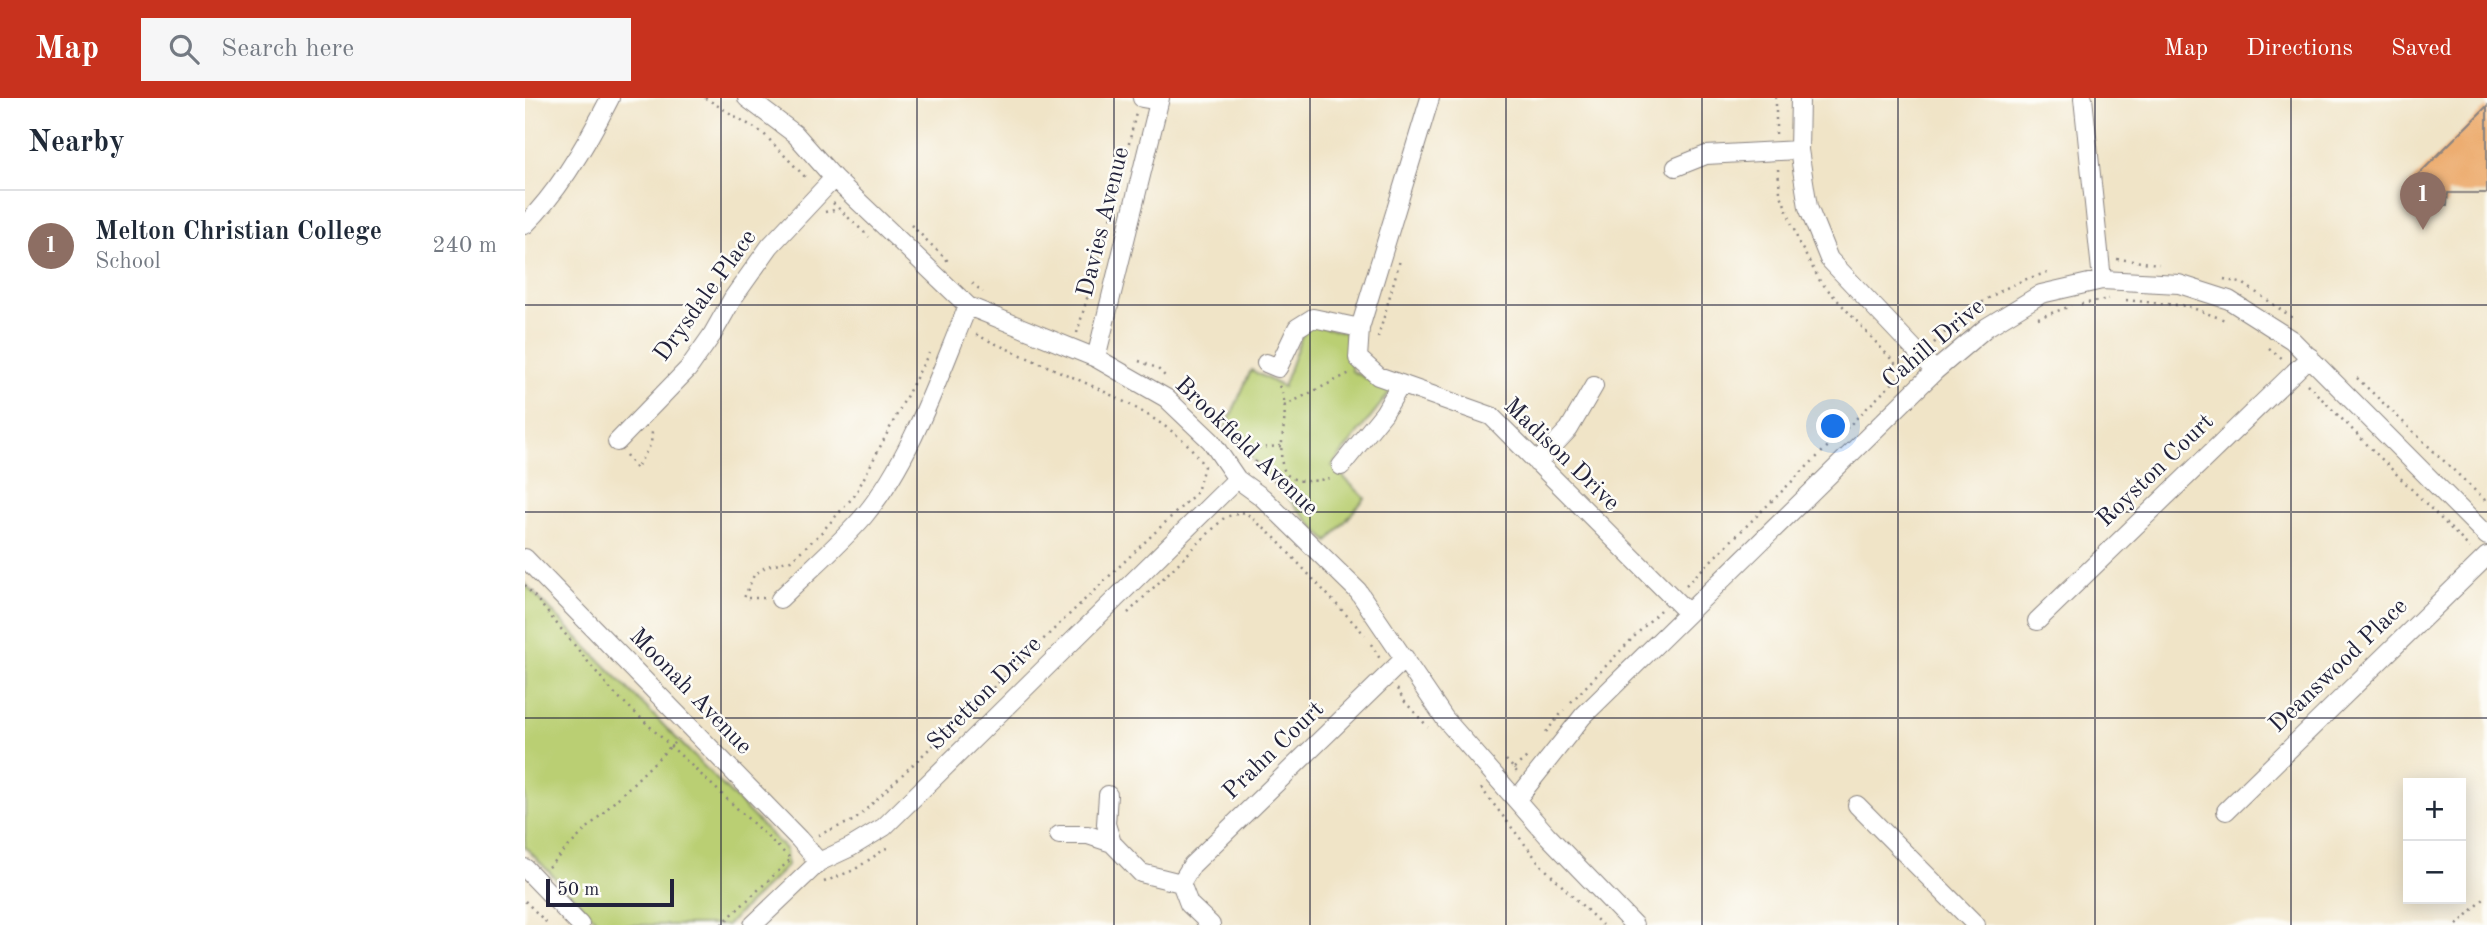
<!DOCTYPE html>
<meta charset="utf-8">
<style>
body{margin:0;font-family:"Old Standard TT",serif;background:#f6f6f7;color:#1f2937}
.controls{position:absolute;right:21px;bottom:21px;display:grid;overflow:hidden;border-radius:0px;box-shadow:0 4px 18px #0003}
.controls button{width:63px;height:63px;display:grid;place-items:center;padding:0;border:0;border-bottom:2px solid #e0e1e3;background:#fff;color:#1f2937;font:35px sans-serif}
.scale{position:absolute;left:21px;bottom:18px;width:128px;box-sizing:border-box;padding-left:7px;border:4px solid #22223b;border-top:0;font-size:19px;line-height:24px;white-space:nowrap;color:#22223b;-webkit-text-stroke:5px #fdfcf7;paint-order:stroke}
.you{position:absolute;left:1309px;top:329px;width:24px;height:24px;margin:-18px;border:5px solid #fff;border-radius:50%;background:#1a73e8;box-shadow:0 0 0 10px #1a73e833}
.badge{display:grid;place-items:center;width:46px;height:46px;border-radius:50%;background:#c8321e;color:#fff;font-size:23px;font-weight:700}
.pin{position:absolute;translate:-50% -58px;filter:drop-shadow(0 2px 4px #0008)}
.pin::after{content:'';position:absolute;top:37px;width:24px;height:21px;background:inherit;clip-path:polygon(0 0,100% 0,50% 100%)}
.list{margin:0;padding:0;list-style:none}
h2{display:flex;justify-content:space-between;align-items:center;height:91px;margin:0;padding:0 28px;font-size:30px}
h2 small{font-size:23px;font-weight:400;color:#747a83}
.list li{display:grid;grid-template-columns:46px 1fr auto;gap:21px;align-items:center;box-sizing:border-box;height:112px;padding:0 28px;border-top:2px solid #e0e1e3}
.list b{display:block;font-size:26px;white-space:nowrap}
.list p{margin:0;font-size:23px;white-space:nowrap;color:#747a83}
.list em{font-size:23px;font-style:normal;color:#747a83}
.icon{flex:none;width:38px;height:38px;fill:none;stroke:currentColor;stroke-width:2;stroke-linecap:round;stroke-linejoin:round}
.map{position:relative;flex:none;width:1962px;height:827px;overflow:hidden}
header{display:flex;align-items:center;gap:42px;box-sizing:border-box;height:98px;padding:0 35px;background:#c8321e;color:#fff}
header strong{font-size:33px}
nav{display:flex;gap:38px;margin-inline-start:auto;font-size:24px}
.search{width:490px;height:63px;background:#f6f6f7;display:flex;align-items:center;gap:18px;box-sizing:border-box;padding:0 24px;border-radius:0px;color:#747a83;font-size:26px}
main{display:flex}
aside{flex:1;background:#fff}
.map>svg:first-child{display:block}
.green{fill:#bacf73;stroke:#6e7857;stroke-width:2}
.building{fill:#edad71}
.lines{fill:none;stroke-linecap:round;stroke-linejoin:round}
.minor-casing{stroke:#898381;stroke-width:20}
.path{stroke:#898381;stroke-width:2.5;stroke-dasharray:2 5;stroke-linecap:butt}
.minor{stroke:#fff;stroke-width:18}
.grid{fill:none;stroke:#22223b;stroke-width:2;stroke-opacity:0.55}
.labels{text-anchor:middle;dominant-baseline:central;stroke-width:5;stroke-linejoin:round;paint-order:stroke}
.street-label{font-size:24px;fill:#22223b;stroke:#fdfcf7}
</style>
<header>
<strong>Map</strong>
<div class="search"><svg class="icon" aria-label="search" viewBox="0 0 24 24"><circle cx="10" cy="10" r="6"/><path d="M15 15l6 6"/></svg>Search here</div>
<nav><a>Map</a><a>Directions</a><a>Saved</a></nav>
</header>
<main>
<aside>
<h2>Nearby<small></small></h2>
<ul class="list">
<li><span class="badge" style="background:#8d6e63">1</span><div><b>Melton Christian College</b><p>School</p></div><em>240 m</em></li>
</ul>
</aside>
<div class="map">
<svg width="1962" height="827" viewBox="0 0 1962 827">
<rect width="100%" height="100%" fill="#fdfcf7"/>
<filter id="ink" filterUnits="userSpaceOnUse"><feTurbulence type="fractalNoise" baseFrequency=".0143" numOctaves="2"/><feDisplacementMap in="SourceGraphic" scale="14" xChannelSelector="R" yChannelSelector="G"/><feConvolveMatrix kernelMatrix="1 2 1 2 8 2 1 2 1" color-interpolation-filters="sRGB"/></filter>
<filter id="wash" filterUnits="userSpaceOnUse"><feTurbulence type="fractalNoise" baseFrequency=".00686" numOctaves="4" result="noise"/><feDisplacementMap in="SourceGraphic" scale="28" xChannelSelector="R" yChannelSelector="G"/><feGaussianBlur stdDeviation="1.57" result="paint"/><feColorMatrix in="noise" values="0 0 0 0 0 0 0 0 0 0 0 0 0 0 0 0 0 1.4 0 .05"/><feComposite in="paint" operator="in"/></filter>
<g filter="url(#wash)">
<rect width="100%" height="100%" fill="#f0e4c7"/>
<path class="green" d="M781 226 820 234 827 273 866 293 807 368 840 400 803 444 700 331 726 272 758 289Z
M0 486 261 752 262 768 202 827H76L0 749Z"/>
<g id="blocks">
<path class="building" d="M1962 8V95H1923L1922 107 1898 108 1884 86Z"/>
</g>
</g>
<g filter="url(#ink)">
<use href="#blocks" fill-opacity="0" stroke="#898381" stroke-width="2"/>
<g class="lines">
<g class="minor-casing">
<path id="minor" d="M222 0 270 36 309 80 443 208 571 260 641 300 686 343 712 381 737 399 833 493 920 621 1022 737 1109 827
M617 0 634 3
M905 0 835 230 833 260 853 278 966 318 1162 514
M1275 0 1274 52 1283 109 1304 161 1410 273
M1558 0 1577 182
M1151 69 1181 57 1274 52
M0 127C35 92 63 44 85 0
M571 260 635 0
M741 265 753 270 772 230 788 220 835 230
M92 344 163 271 187 237 208 200 245 148 309 80
M1012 365 1044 331 1069 288
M816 368 859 315 876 286
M0 460 274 741 294 764
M255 501C283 473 314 447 339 418 387 360 414 277 443 208
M1512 523 1785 259
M583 697 581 726 587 745 616 775 656 785
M992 701 1058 618 1410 273 1462 229 1516 196 1577 182 1654 186 1704 202 1767 242 1962 438
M1332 707 1451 827
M1701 713 1962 458
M534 737H563L587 745
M0 770 55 827
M228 827 294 764 326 749 359 729 712 381
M686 827 664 806 656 785 667 767 880 560"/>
</g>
<path class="path" d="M180 0 238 35 283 82
M1251 36V0
M1253 71 1255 94 1274 145 1295 183 1378 274
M308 105 344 139
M300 114 314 111
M386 127 424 164
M1592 161 1634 166
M1699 181 1719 186 1768 220
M447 185 458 194
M1601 202 1662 208 1700 222
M1556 206 1584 201
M1513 220 1546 208
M552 235 592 97 611 15
M853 240 875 162
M1409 245C1440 214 1480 183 1524 175
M1744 250 1758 261
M614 263 632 270 641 279
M1832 280 1962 404
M1782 286 1945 450
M754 288C776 324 721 399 805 380
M759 308 825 275
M701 332 744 379 766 396 775 411
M719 351 756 348
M101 357 111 371 126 346 127 334
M0 487 87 593 266 761 196 827
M1161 487 1384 269
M239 500H219L229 477 242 468 266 462 294 437 330 397 404 255
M603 515 700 419 720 414 749 439 840 537
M846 546 855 561
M872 591 880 604 903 629
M1046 604 1136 511
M1021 634 1039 612
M981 662 993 675
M989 670 1002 659
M956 690 1016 767 1077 827
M293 737 330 722 672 394 679 368C673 360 667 350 659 343 604 296 515 268 450 236
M23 769 153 641
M299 784 329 772 366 747
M0 803 24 827
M1932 827 1962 798"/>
<use href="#minor" class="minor"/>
</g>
</g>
<path class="grid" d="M196 0V827M392 0V827M589 0V827M785 0V827M981 0V827M1177 0V827M1373 0V827M1570 0V827M1766 0V827M0 207H1962M0 414H1962M0 620H1962"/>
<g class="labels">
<g class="street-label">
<text transform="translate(579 124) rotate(-76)">Davies Avenue</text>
<text transform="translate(181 198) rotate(-54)">Drysdale Place</text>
<text transform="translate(1409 246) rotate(-40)">Cahill Drive</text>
<text transform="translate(721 349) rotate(44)">Brookfield Avenue</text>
<text transform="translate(1036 357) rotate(44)">Madison Drive</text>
<text transform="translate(1631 373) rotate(-44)">Royston Court</text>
<text transform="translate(1814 568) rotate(-44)">Deanswood Place</text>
<text transform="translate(165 594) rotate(46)">Moonah Avenue</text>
<text transform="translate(460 596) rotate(-45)">Stretton Drive</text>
<text transform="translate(749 653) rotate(-44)">Prahn Court</text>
</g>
</g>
</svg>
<div class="controls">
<button>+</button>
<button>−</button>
</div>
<div class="scale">50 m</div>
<div class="you"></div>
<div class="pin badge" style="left:1898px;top:132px;background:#8d6e63">1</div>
</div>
</main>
